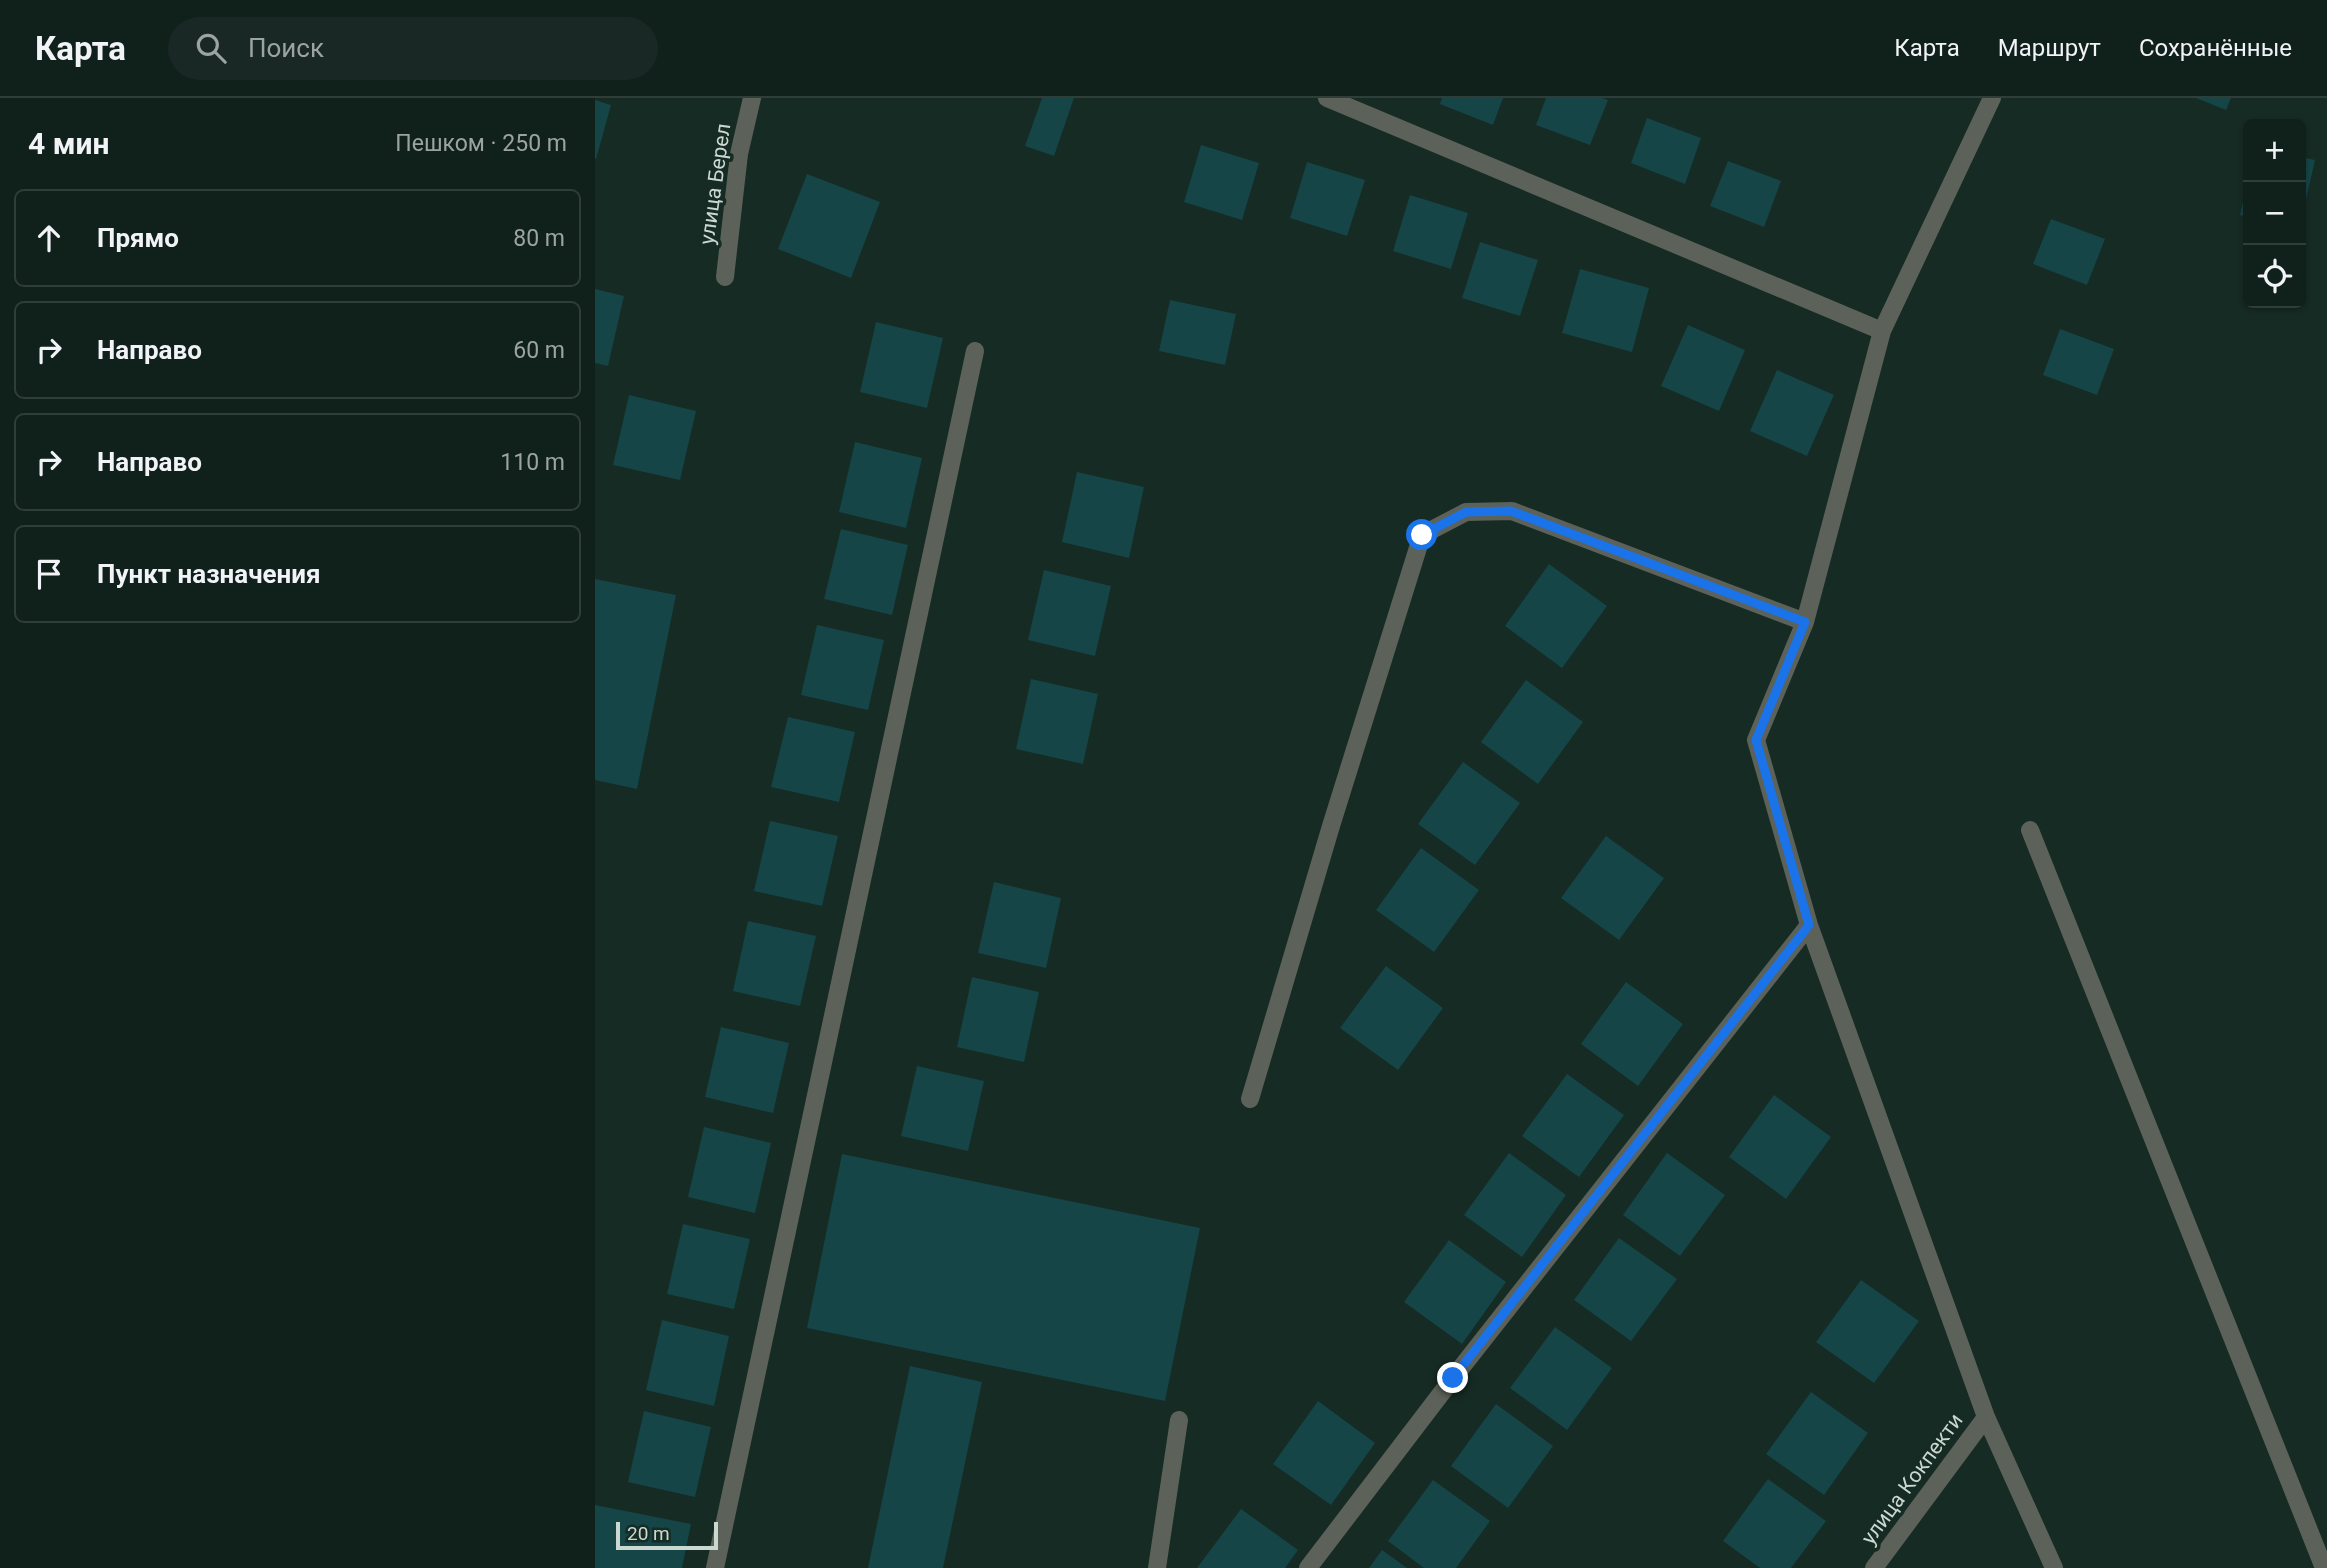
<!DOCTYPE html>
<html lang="ru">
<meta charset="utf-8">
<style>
body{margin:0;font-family:Roboto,sans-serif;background:#192824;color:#f1f3f6}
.controls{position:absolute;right:21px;top:21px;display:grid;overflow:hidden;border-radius:10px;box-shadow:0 2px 5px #0004}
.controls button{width:63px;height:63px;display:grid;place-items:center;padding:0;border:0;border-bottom:2px solid #303e3a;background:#10201b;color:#f1f3f6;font:35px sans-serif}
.scale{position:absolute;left:21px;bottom:18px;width:102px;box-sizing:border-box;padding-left:7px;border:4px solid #cbd8d2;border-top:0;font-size:19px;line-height:24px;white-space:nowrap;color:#cbd8d2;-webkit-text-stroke:5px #162b24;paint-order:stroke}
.stop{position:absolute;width:21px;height:21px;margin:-16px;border:5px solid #1a73e8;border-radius:50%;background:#fff}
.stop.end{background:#1a73e8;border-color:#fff;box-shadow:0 2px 7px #0008}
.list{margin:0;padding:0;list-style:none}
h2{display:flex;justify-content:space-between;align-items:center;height:91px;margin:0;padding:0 28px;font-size:30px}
h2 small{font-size:23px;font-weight:400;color:#9ca3a3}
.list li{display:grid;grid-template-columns:46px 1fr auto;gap:21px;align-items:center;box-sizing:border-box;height:98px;margin:0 14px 14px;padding:0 14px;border:2px solid #303e3a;border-radius:10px}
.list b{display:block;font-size:26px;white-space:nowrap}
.list em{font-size:23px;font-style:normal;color:#9ca3a3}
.icon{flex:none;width:38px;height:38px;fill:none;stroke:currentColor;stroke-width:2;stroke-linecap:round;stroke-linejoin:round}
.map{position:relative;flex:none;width:1732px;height:1470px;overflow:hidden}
header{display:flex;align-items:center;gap:42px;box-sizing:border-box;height:98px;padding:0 35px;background:#10201b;border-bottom:2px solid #303e3a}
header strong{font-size:33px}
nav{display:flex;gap:38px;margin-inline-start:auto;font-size:24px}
.search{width:490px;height:63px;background:#192824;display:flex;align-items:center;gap:18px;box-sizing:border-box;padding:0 24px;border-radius:38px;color:#9ca3a3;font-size:26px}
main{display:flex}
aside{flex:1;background:#10201b}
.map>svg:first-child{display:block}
.building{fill:#154547}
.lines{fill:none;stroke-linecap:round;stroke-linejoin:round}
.service{stroke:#5c625a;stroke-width:18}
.minor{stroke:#5c625a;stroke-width:18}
.route{stroke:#1a73e8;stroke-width:9}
.labels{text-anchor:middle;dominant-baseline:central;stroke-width:7;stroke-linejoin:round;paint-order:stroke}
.street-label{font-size:21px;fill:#cbd8d2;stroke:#162b24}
</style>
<header>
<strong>Карта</strong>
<div class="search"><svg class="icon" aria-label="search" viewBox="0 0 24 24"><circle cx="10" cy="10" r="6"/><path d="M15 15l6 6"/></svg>Поиск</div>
<nav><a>Карта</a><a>Маршрут</a><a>Сохранённые</a></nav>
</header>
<main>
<aside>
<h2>4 мин<small>Пешком · 250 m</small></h2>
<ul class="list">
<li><svg class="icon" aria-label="ahead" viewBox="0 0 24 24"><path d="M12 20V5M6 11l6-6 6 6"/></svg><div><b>Прямо</b></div><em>80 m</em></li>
<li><svg class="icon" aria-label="right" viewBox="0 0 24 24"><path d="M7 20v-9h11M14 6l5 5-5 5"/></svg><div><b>Направо</b></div><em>60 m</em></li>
<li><svg class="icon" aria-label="right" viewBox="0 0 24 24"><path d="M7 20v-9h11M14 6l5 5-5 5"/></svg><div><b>Направо</b></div><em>110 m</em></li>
<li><svg class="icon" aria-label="arrive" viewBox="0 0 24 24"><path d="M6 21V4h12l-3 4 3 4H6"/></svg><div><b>Пункт назначения</b></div></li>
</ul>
</aside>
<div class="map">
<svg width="1732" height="1470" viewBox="0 0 1732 1470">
<rect width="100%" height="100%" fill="#162b24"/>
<path class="building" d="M447 0H479L459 58 430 48Z
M847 0H908L898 27 845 6Z
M951 0H1007L1013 2 995 47 941 27Z
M1601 0H1636L1631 12Z
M0 2 16 7 1 61H0Z
M1052 20 1106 40 1090 86 1036 65Z
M606 47 664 65 647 122 589 104Z
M1706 59 1720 62 1707 119H1706Z
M1133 63 1186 83 1169 129 1115 108Z
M712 64 770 82 752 138 695 120Z
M212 76 285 104 256 180 183 151Z
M1652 87H1653V119L1645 117Z
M815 97 873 115 856 171 798 153Z
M1456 121 1510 141 1492 187 1438 166Z
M885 144 943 162 925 218 867 200Z
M985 171 1054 190 1037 254 967 235Z
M0 191 29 198 13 268 0 265Z
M575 202 641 216 630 267 564 253Z
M281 224 348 240 332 310 265 294Z
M1093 227 1150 252 1124 313 1066 288Z
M1465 231 1519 251 1502 297 1448 277Z
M1182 272 1239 297 1212 358 1155 333Z
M34 297 101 313 85 382 18 367Z
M260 344 327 360 311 430 244 414Z
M482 374 549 389 534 460 467 444Z
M246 431 313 447 297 517 229 501Z
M954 466 1012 508 967 570 910 528Z
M449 472 516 488 500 558 433 542Z
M0 481 81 497 42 691 0 682Z
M222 527 289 542 273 612 206 597Z
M436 581 503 596 488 666 421 651Z
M931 582 988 624 943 686 886 644Z
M193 619 260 634 244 704 176 689Z
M868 664 925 705 880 767 823 726Z
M175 723 243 738 227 808 159 793Z
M1011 738 1069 780 1024 842 966 800Z
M826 750 884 792 839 854 781 812Z
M399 784 466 800 451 870 383 855Z
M153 823 221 838 205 908 138 893Z
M791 868 848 910 803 972 745 930Z
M377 879 444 894 429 964 362 949Z
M1031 884 1088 926 1043 988 986 946Z
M126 929 194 945 178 1015 110 999Z
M322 968 389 983 373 1053 306 1038Z
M972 976 1029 1017 984 1079 927 1038Z
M1179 997 1236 1039 1191 1101 1134 1059Z
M109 1029 176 1045 160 1115 93 1099Z
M914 1055 971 1097 927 1159 869 1117Z
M1072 1055 1130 1097 1085 1158 1028 1117Z
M247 1056 605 1130 570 1303 212 1230Z
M88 1126 155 1141 139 1211 72 1196Z
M1024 1140 1082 1181 1036 1243 979 1202Z
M854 1142 911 1184 867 1246 809 1204Z
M1266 1182 1324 1223 1279 1285 1221 1244Z
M67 1222 134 1238 119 1308 51 1292Z
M960 1229 1017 1270 972 1332 915 1290Z
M315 1268 387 1284 348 1470H273Z
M1216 1294 1273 1335 1229 1397 1171 1356Z
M723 1303 780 1345 736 1407 678 1366Z
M901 1306 958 1348 913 1410 856 1368Z
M49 1313 116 1329 100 1399 33 1384Z
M1173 1381 1231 1423 1196 1470H1165L1128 1443Z
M838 1382 895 1423 861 1470H829L793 1443Z
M0 1407 96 1426 87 1470H0Z
M646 1411 703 1452 690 1470H602Z
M787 1452 812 1470H774Z"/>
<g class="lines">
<path class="service" d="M1435 732 1729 1470"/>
<path class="minor" d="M732 0 1287 233
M1397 0 1287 233 1210 524 1161 642 1214 827 1391 1319 1459 1470
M130 179 144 56 157 0
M655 1001 736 728 827 437 871 414 917 413 1210 524
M120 1470 380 253
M562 1470 584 1322
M713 1470 858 1280 1214 827
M1279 1470 1391 1319"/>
</g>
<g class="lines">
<path class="route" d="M827 437 871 414 916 413 1210 524 1161 642 1214 827 858 1280"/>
</g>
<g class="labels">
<g class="street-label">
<text transform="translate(120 86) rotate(-82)">улица Берел</text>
<text transform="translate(1317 1381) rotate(-54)">улица Кокпекти</text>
</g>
</g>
</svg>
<div class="controls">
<button>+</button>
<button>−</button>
<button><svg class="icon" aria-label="locate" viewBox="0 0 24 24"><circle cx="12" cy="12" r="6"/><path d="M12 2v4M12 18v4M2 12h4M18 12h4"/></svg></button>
</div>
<div class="scale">20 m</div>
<div class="stop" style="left:827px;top:437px"></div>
<div class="stop end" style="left:858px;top:1280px"></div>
</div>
</main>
